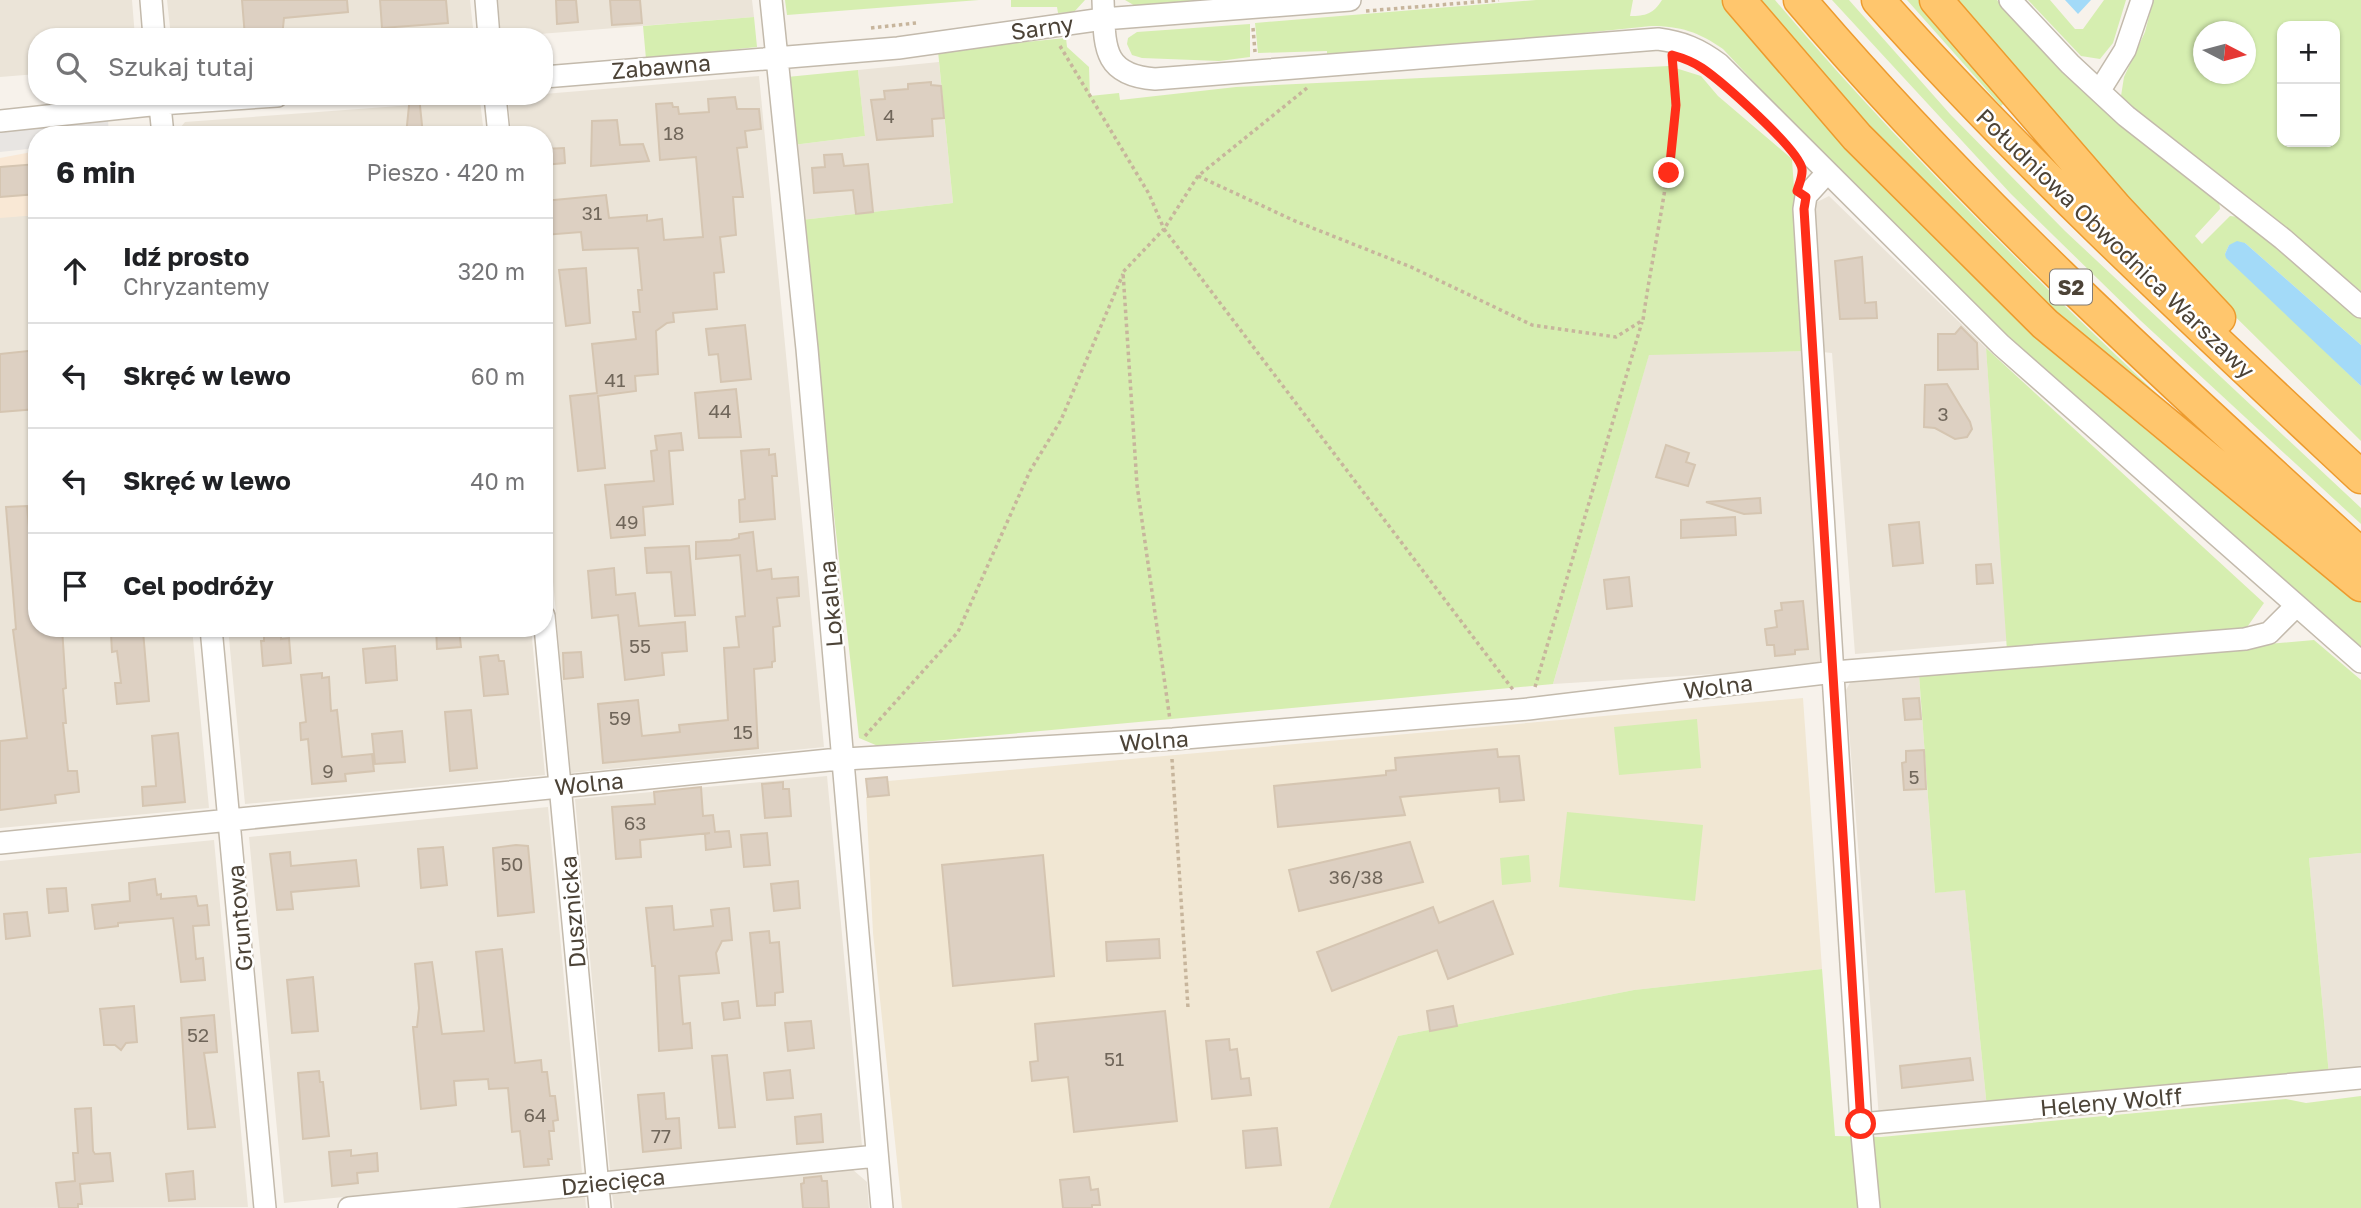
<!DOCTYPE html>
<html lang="pl">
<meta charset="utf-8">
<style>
body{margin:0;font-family:"Golos Text",sans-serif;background:#f6f6f6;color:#202124}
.controls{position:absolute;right:21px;top:21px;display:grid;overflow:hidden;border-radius:14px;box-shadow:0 2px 5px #0004}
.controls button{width:63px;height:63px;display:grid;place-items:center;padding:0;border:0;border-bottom:2px solid #e0e0e0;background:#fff;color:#202124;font:35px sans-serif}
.compass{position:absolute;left:2193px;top:21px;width:63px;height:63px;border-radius:50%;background:#fff;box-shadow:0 2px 5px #0004;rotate:96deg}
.stop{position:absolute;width:21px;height:21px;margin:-16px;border:5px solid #ff2e19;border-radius:50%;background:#fff}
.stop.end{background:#ff2e19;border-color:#fff;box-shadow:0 2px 7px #0008}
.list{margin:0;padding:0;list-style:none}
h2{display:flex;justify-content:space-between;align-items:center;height:91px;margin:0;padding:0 28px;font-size:30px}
h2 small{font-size:23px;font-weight:400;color:#757577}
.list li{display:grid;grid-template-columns:46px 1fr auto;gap:21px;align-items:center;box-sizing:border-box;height:105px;padding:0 28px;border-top:2px solid #e0e0e0}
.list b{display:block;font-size:26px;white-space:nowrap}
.list p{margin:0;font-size:23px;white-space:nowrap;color:#757577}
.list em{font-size:23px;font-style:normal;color:#757577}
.icon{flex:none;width:38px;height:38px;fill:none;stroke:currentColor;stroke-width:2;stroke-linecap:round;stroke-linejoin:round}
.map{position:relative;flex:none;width:2361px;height:1208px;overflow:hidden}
.search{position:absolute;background:#fff;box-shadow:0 2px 5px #0004;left:28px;top:28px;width:525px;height:77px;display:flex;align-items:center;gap:18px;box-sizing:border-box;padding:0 24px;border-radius:28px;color:#757577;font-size:26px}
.panel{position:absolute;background:#fff;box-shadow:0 2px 5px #0004;left:28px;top:126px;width:525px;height:511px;border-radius:28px}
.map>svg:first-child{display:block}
.residential{fill:#ebe4d8}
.commercial{fill:#f9e8d5}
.education{fill:#f1e7d3}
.green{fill:#d6eeb0;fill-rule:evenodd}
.parking{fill:#e8e5e2}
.water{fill:#a3daf8}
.building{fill:#ddd0c2;stroke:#d5c5b1;stroke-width:2}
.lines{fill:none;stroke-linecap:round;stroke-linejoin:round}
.minor-casing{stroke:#c3baac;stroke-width:24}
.highway-casing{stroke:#ed9b2e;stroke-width:35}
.path{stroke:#c7b59c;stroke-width:3.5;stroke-dasharray:3.5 3.5;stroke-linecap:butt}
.minor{stroke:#fff;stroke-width:21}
.highway{stroke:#ffc66d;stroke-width:32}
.route{stroke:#ff2e19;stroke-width:9}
.labels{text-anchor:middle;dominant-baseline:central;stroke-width:5;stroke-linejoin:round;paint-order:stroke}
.number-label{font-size:19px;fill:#70665a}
.shield{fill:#fff;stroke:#827b73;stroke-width:2}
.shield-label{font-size:21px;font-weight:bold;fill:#4c4337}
.street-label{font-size:23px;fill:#4c4337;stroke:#fff}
</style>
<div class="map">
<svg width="2361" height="1208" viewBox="0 0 2361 1208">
<rect width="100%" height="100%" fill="#f7f2eb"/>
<path class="residential" d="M0 0H132L135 37H37V74L0 77Z
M167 0H470L474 37H171Z
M498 0H752L754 17 501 37Z
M939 62 953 203 801 220 793 145 865 136 858 70Z
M759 76 824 747 571 773 544 486V135H511L508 97Z
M480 100 484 135H181L180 128 185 122Z
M1829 196 1986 348 2007 641 1855 654 1832 353 1822 352 1811 205Z
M37 215V628H192L209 808 0 828V217Z
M1805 351 1828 667 1553 684 1649 354Z
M228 628H531L545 775 245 804Z
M1919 674 1935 893 1965 889 1987 1108 1879 1118 1846 690 1851 681Z
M827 776 862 1146 610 1171 575 799Z
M548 807 582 1173 284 1203 249 837Z
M214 840 248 1207 0 1208V861Z
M2361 853V1072L2329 1075 2309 858Z
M852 1169 867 1182 869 1208H614L612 1193Z
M585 1195 586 1208H451Z"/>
<path class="commercial" d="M37 151V215L0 218V158Z"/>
<path class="education" d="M1803 698 1822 969 1634 990 1398 1036 1329 1208H902L873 933 866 797 889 795 888 781Z"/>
<path class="green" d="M785 0H979L787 15Z
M1011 0H1085L1074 12 1058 13 1057 7H1011Z
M1125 0H1206L1137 7Z
M1536 0H1633L1630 16C1646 16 1653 14 1662 0H1722L1745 29 1970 271 2146 430 2361 600V651L1988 320 1860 195 1723 49C1699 32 1680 26 1651 26L1448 47 1327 54V51L1258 53 1255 23Z
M1755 0H1775C1905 154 2050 293 2196 431L2034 294 1894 156Z
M1832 0H1849L1950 114 2065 231 2361 508V524L2141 321 2011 194Z
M1907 0H1921L2005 102 2001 106Z
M1954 0H1997L2057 65 2219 201 2220 209 2195 236 2202 244 2230 216 2248 218 2361 319V345L2245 243 2229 245 2225 254 2361 386V441L2187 269Z
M2028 0H2050L2075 29H2083L2104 0H2126L2113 43 2100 59 2081 56Z
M2153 0H2361V291L2238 189 2134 111 2121 96 2124 77 2145 32ZM2282 26H2335V142H2282ZM2204 32H2246V74H2204Z
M754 17 757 47 646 59 643 26Z
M1250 24V57L1219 61 1142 58 1132 55 1127 44 1128 38 1137 32Z
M1066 38 1067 47 1089 67 1090 96 1119 93 1120 100 1236 87 1669 66 1701 76 1718 96 1792 159 1805 351 1649 355 1553 684 878 746 859 738 801 220 953 203 938 51Z
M858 70 865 136 793 145 787 77Z
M1986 348 2264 603 2245 630 2007 651Z
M2314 640 2361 680V853L2309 858 2329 1075 1987 1108 1965 890 1935 893 1919 674Z
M1697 719 1701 768 1619 775 1614 727Z
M1567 812 1703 825 1695 901 1559 887Z
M1529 855 1531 882 1502 885 1500 858Z
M1822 969 1835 1136 1881 1137 2286 1099 2306 1103 2361 1096V1208H1329L1398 1036 1634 990Z"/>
<path class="parking" d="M108 120 109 135H37V148L0 152V132Z"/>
<path class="water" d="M2065 0H2091L2078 14Z
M2237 241 2245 243 2361 345V386L2226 258 2225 254 2229 245Z"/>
<path class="building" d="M242 0H347L348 12 284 18 282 37H245Z
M380 0H446L448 23 382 28Z
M556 0H576L578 22 557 24Z
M610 0H640L642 23 612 25Z
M931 82V85L941 86 944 118 932 119 933 136 877 140 871 100 885 99 884 91 908 89V84Z
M410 96H419L423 135H406Z
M735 97 737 109H759L761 129 745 131 747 147 737 148 743 197H733L736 235 720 237 724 272 714 273 717 309 673 313 674 322 667 323 656 331 658 374 635 376 636 391 598 396 605 468 578 471 570 396 597 393 592 344 636 339 633 312H640L638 290H642L638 248 583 250 581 232 544 235V201L606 195 609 218 647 215V221L662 219 664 240 703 237 696 157 660 160 656 104 672 103 673 107H678L679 114 709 112 708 99Z
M617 120 620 145 643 144 649 161 591 166 592 121Z
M564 148 565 163 544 165V149Z
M842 154 844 166 868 164 873 212 856 214 853 190 814 193 812 168 825 167 824 155Z
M37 164V194L0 197V167Z
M1862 257 1865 303 1876 302 1877 318 1840 319 1835 261Z
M586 268 590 323 566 326 559 270Z
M745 325 751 379 721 382 718 354 709 355 706 329Z
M1961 327 1977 343 1978 369 1938 370V334H1955Z
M37 350V409L0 412V354Z
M1947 384 1970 422 1972 429 1967 437 1955 439 1935 428 1924 427 1925 385Z
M736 389 741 437 699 438 695 393Z
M681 433 683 450 669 451 673 504 643 507 645 535 611 538 605 485 654 481 651 451 657 450 655 436Z
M1666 445 1689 453 1686 462 1695 465 1688 486 1656 477Z
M769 449V455L775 454 777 476H772L775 519 740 522 739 500 745 499 741 451Z
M1760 498 1761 513 1744 514 1706 502Z
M27 506 32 559H37V590H34L37 628H62L66 688 63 689 66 723H63L68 771H77L79 792 55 795 56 803 0 810V741L27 738 13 630 16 629 6 507Z
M1735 517 1736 535 1681 538V520Z
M1919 522 1923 563 1893 566 1889 525Z
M753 532 757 571 771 569 772 579 798 577 799 596 777 598 780 626 773 627 775 661 772 662V667L754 669 758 748 603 763 598 704 638 700 642 736 680 732 679 725 728 720 724 648 739 647 736 617 745 616 740 555 696 559V542L731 540 739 538V534Z
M689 546 695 615 675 616 671 572 647 573 645 548Z
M1991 564 1993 583 1977 584 1976 565Z
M614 568 616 595 635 593 639 626 685 622 687 651 662 653 664 675 625 680 618 615 592 618 588 571Z
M1629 577 1632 606 1607 609 1604 580Z
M1803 601 1808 649 1795 650V654L1775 656 1774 645H1767L1765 629 1777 627 1775 611 1782 610 1781 603Z
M436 628H459L461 647 437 649Z
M143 631 149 701 117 704 115 683H121L117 651 112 652 111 634Z
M281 634V639L289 638 291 663 263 666 261 641H264V636Z
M395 646 397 680 366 683 363 649Z
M581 652 583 677 564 679 563 653Z
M498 655 499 661H504L508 694 484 696 480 657Z
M322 673V678L329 677 331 711 337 710 342 757 372 754 374 771 345 774 346 781 312 784 308 739 301 740 300 723 306 722 301 675Z
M1919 698 1921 719 1905 720 1903 699Z
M471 710 477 768 450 771 445 712Z
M402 731 405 762 375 764 372 734Z
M178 733 185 802 143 806 142 787 156 786 152 736Z
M1497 749 1498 757 1519 756 1524 800 1500 802 1499 788 1400 797 1405 815 1278 827 1274 786 1386 775V771L1396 770 1395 758Z
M1924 750 1926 789 1904 790 1902 763 1906 762V751Z
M887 777 889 795 868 797 866 779Z
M783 782V789H789L791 816 765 818 762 784Z
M701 787 703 816 713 815 715 832 729 831 731 847 706 850 705 834 710 833 640 840 641 857 616 859 612 807 655 804 654 792Z
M767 833 770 865 744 867 741 835Z
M1410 842 1423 882 1299 911 1289 870Z
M516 845 528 846 534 912 498 916 493 848Z
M443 847 447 885 421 888 418 849Z
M290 852 291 866 356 860 359 886 291 892 293 909 277 910 270 854Z
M1043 855 1054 976 953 986 942 865Z
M155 879 157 895 161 894V899L196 896 198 906 207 905 209 925 193 926 196 959 203 958 205 980 181 982 173 918 118 923V926L95 929 92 905 130 901 129 883Z
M798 881 800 908 774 911 771 884Z
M66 888 68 911 49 913 47 889Z
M1493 901 1513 954 1448 979 1437 950 1332 991 1317 952 1433 907 1439 923Z
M672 906 674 930 713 926 711 910 729 908 732 940 722 941 716 953 719 973 679 976 683 1024 690 1023 692 1048 659 1051 655 966H652L646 908Z
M27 912 30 936 6 939 4 914Z
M769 931 770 943 779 942 783 992 775 993V1005L757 1006 750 933Z
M1159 939 1160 958 1107 961 1106 942Z
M502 949 515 1063 541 1060 542 1072H547L550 1096H555L558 1120 553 1121 554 1131H549L552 1159H548L549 1165 524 1167 520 1131 512 1132 508 1088 489 1089 488 1079 454 1081 456 1105 421 1109 413 1027H417L419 1008 415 964 432 962 442 1034 484 1031 476 952Z
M313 977 318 1031 292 1033 287 980Z
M738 1001 740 1018 724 1020 722 1003Z
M134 1006 137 1042 126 1043 121 1050 115 1045H104L100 1009Z
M1453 1006 1457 1026 1430 1031 1427 1011Z
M1165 1011 1177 1121 1074 1132 1068 1077 1032 1081 1030 1062 1038 1061 1035 1024Z
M214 1015 217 1052 204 1053 215 1127 188 1129 181 1018Z
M811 1021 814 1048 788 1051 785 1023Z
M1229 1039 1230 1050 1237 1049 1241 1079 1249 1078 1251 1095 1212 1099 1206 1041Z
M727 1055 735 1127 719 1128 712 1056Z
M1970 1058 1973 1080 1902 1088 1900 1066Z
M790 1070 793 1098 767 1100 764 1073Z
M319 1071 320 1082H323L329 1136 303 1139 298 1073Z
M664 1093 666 1119 679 1118 681 1148 643 1152 638 1095Z
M91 1108 93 1151 95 1154 110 1153 113 1181 80 1184 82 1204H78V1208H59L56 1183 75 1181 73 1153H78L75 1109Z
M821 1114 823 1142 797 1144 795 1117Z
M1277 1128 1281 1165 1246 1168 1243 1131Z
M351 1150V1156L377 1153 378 1171 357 1173 358 1183 332 1186 329 1152Z
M193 1171 195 1199 169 1201 166 1174Z
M821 1176 822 1181H827L829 1208H803L801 1184 804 1183V1178Z
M1089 1177 1091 1190 1098 1189 1100 1205H1092V1208H1063L1060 1180Z"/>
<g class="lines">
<g class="minor-casing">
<path id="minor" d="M151 0 154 37
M486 0 489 37
M771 0 807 349 882 1208
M1103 0C1105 45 1101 75 1155 79L1658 39C1682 42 1699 49 1719 64L2001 345 2361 662
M2010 0 2070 64 2126 116 2283 239 2361 307
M544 77 898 48 1103 19 1350 0
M2100 90 2125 50 2142 0
M159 96 163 135
M495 96 499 135
M0 121 160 104 277 96
M1826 174 1806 196 1804 209 1861 1124 1869 1208
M544 616 600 1208
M211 628 265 1208
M0 843 829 760 1173 739 1528 709 1834 672 2245 639 2269 633 2296 606
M1861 1124 2361 1078
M349 1208 877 1156"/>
</g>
<g class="highway-casing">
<path id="highway" d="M1739 0 1857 137 2045 324 2361 585
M1800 0C1971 201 2166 377 2361 555
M1878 0C2029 169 2195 322 2361 477
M1936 0 2116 208 2219 318"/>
</g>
<path class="path" d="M1366 11 1499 0
M871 28 916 23
M1253 28 1255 52
M1060 46 1149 194 1164 229 1123 272 1137 485 1170 720
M1307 88 1198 176 1164 229 1514 691
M1198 176 1295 221 1411 267 1532 325 1616 337 1643 320C1655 233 1679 149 1672 61
M1535 687 1642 322
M865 736 958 632 1030 471 1061 420 1123 274
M1172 759 1188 1008"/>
<use href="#minor" class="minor"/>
<use href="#highway" class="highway"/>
</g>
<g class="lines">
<path class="route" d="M1669 173 1676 105 1672 55C1683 58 1692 61 1702 68 1721 81 1799 149 1802 169 1803 176 1799 184 1797 191L1806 197 1804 209 1861 1124"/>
</g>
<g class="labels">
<g class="number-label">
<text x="889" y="115">4</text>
<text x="674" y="132">18</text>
<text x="592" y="212">31</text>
<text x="615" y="379">41</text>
<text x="720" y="410">44</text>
<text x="1943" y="413">3</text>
<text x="627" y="521">49</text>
<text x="640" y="645">55</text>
<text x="620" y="717">59</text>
<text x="743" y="731">15</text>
<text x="328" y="770">9</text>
<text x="1914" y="776">5</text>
<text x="635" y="822">63</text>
<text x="512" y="863">50</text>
<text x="1356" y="876">36/38</text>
<text x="198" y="1034">52</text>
<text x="1114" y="1058">51</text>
<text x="535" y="1114">64</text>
<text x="661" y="1135">77</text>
</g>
<rect class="shield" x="2050" y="269.5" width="42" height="35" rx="5"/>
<g class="shield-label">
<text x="2071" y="287">S2</text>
</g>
<g class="street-label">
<text transform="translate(1042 27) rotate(-8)">Sarny</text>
<text transform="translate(661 66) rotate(-5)">Zabawna</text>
<text transform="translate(2116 243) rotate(44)">Południowa Obwodnica Warszawy</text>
<text transform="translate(830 604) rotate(-95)">Lokalna</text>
<text transform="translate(1718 686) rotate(-7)">Wolna</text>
<text transform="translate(1154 740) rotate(-4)">Wolna</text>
<text transform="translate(589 783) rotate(-6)">Wolna</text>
<text transform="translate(572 912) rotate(-95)">Dusznicka</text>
<text transform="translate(239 918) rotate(-95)">Gruntowa</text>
<text transform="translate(2111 1101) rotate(-5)">Heleny Wolff</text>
<text transform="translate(613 1181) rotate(-6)">Dziecięca</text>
</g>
</g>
</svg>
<div class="controls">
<button>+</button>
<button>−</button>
</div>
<svg class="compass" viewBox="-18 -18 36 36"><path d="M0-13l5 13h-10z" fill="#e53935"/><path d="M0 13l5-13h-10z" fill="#757577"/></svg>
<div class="stop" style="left:1861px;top:1124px"></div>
<div class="stop end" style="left:1669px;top:173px"></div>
<div class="search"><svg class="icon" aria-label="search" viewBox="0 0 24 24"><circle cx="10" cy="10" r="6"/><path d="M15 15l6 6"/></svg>Szukaj tutaj</div>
<section class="panel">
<h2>6 min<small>Pieszo · 420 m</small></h2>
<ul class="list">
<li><svg class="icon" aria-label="ahead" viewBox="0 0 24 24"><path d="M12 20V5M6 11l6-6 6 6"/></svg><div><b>Idź prosto</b><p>Chryzantemy</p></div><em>320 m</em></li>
<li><svg class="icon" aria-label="left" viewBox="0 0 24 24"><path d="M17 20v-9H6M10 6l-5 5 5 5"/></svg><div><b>Skręć w lewo</b></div><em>60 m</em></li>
<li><svg class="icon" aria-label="left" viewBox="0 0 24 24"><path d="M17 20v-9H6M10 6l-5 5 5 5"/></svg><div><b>Skręć w lewo</b></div><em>40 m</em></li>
<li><svg class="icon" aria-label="arrive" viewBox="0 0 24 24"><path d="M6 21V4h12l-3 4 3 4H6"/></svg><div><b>Cel podróży</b></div></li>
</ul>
</section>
</div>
